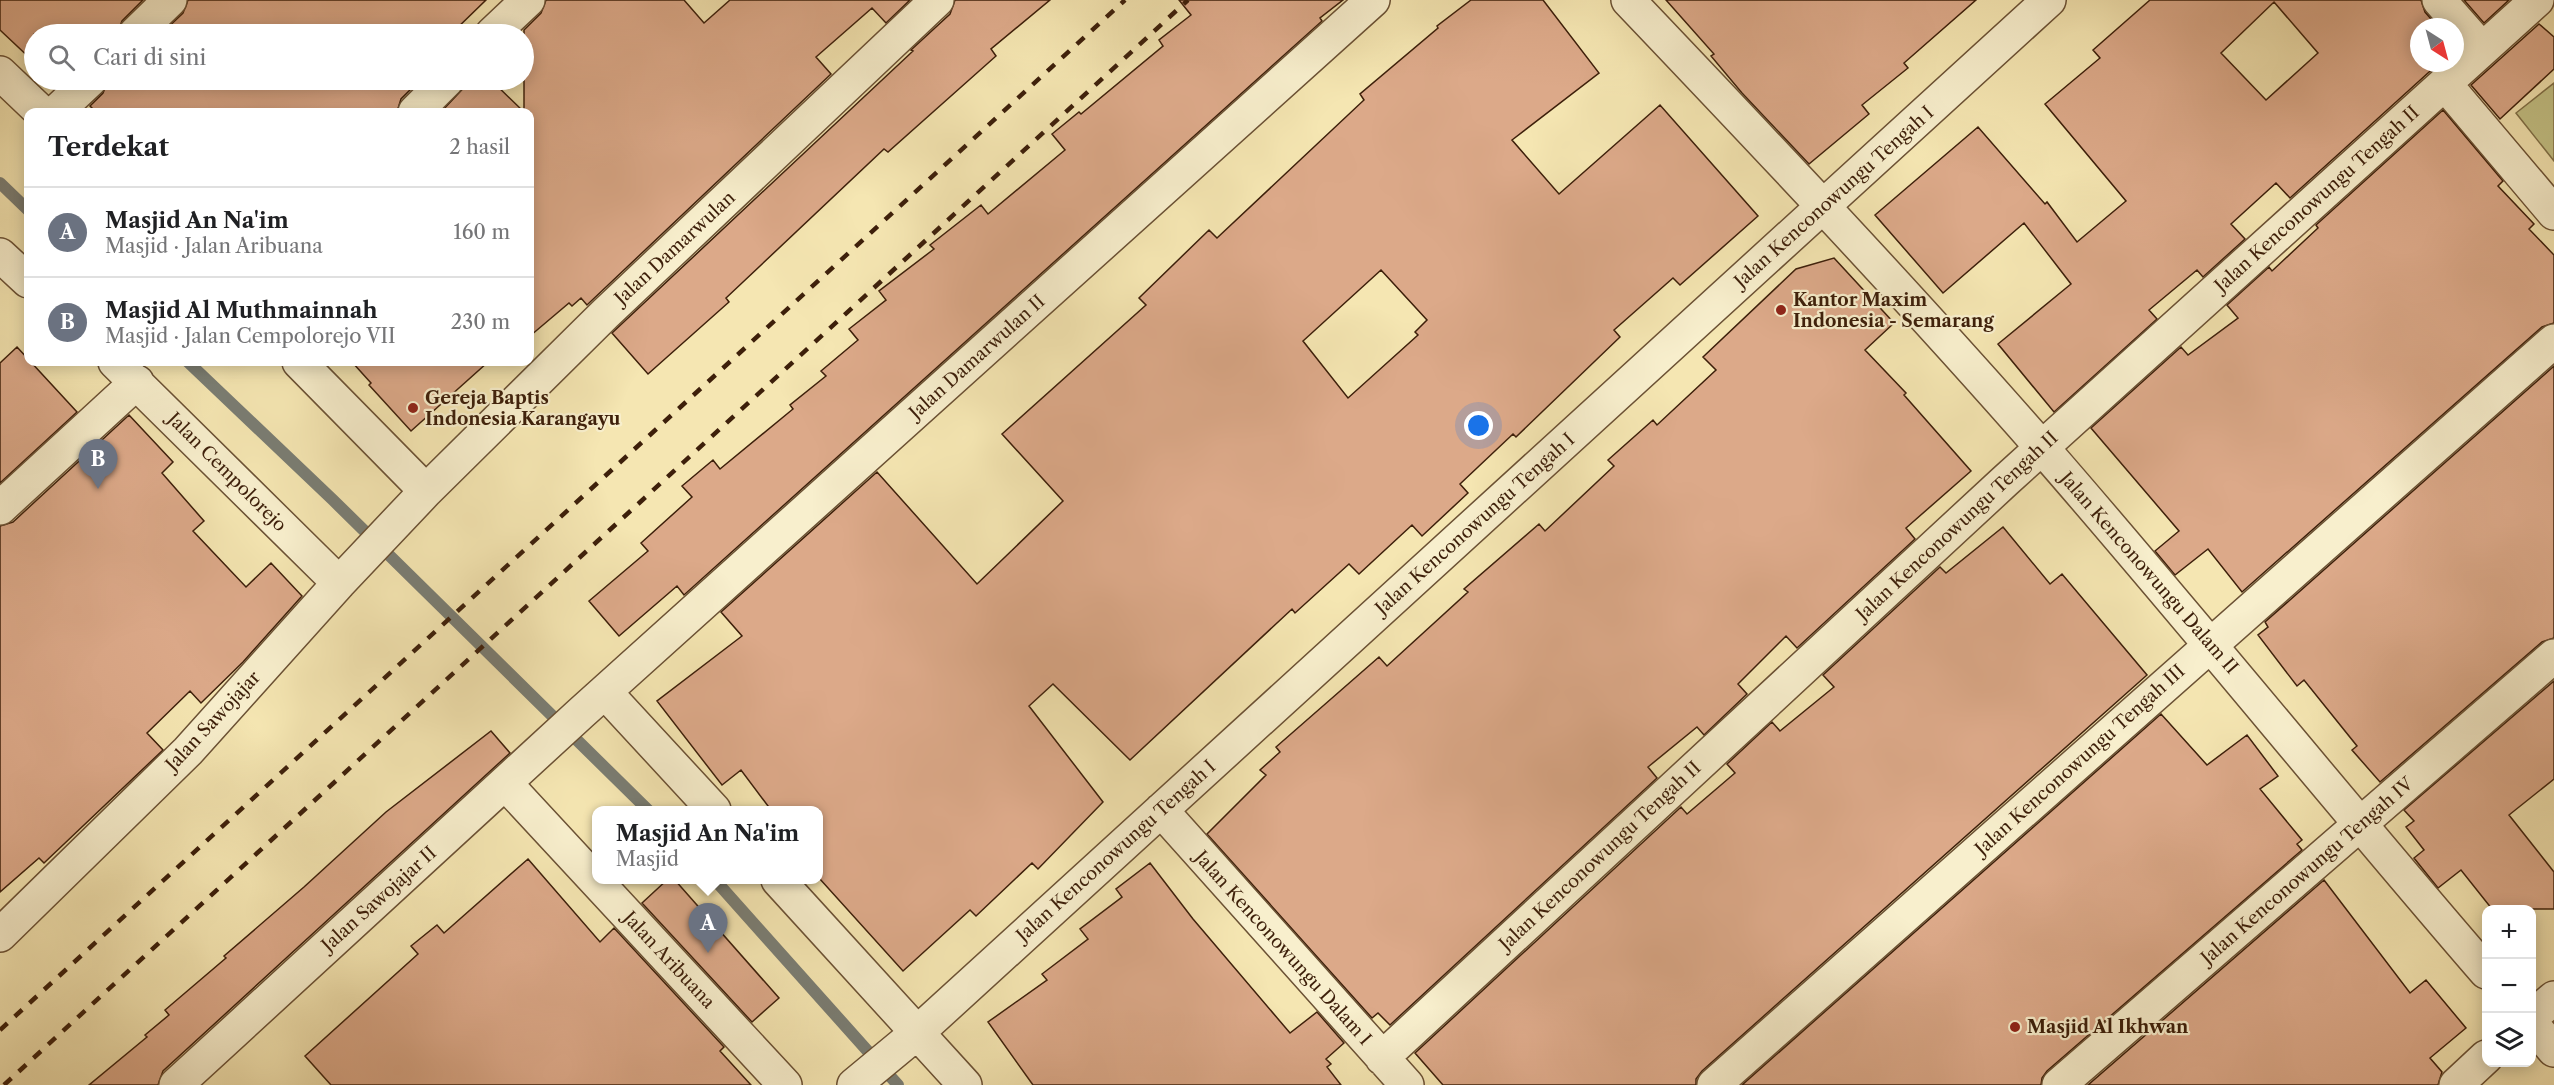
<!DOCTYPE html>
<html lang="id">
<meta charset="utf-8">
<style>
body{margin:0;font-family:"Libre Caslon Text",serif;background:#f2f2f2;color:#202124}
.controls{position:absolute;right:18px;bottom:18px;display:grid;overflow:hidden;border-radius:12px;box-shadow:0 3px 15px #0003}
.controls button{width:54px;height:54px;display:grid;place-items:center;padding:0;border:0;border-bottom:2px solid #e0e0e0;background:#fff;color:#202124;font:30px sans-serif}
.compass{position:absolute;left:2410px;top:18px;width:54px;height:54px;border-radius:50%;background:#fff;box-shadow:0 3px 15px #0003;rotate:144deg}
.you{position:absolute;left:1479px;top:426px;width:21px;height:21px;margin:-15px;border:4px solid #fff;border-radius:50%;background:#1a73e8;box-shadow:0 0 0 9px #1a73e833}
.badge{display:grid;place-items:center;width:39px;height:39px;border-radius:50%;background:#111827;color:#fff;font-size:20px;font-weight:700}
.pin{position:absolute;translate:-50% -50px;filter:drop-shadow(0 2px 3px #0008)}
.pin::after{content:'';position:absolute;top:32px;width:21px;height:18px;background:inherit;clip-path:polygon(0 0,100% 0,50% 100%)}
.popup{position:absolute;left:592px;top:806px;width:231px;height:78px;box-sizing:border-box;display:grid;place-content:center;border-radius:12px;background:#fff;filter:drop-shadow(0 2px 4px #0005);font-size:20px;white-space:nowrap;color:#757577}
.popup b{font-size:22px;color:#202124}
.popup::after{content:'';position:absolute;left:50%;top:100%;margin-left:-12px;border:12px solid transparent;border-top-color:#fff}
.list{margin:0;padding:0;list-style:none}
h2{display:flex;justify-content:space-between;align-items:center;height:78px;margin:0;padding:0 24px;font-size:26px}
h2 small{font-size:20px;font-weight:400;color:#757577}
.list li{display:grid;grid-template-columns:39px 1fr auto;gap:18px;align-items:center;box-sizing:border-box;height:90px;padding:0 24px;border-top:2px solid #e0e0e0}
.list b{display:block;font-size:22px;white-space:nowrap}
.list p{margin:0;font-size:20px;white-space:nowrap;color:#757577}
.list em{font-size:20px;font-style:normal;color:#757577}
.icon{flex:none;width:33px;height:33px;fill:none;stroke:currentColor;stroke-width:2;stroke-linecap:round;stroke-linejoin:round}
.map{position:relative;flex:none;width:2554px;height:1085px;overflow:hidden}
.search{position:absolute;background:#fff;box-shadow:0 3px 15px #0003;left:24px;top:24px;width:510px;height:66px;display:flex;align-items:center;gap:15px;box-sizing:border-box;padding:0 21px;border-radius:33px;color:#757577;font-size:22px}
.panel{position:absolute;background:#fff;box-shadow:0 3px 15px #0003;left:24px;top:108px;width:510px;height:258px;border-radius:12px}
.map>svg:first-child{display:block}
.green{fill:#c4c387;stroke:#807148;stroke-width:1.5}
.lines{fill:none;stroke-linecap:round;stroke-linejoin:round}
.stream{stroke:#7a7d73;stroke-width:12}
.building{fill:#dca989;stroke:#3d1f0a;stroke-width:1.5;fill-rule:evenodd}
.minor-casing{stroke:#6b5134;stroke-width:36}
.minor{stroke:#f8efcd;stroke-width:33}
.rail{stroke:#3d1f0a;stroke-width:4.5;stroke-dasharray:10 10;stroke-linecap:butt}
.poi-dot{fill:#8f2418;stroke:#f8efcd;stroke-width:2}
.labels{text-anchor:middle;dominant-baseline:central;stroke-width:4.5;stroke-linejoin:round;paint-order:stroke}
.street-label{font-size:18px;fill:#3d1f0a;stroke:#f8efcd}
.poi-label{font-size:18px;font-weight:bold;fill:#3d1f0a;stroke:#f8efcd;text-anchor:start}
</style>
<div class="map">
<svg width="2554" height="1085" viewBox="0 0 2554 1085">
<rect width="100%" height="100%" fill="#f5e6b2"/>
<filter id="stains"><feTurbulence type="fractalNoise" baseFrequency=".00333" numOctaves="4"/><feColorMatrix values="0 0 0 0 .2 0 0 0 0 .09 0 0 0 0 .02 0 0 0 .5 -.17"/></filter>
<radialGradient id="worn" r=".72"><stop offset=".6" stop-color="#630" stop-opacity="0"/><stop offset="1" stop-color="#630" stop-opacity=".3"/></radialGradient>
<path class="green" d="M2554 83V161L2516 113Z"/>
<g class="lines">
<path class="stream" d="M0 183 28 210
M188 362 333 500 648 810
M715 880 898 1085"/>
</g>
<path class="building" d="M0 0H143L122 21 117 34H34V62L0 30Z
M188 0H486L451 34H161L183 13Z
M546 0H684L704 23 730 0H910L886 23 872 8 816 57 831 74 587 305 581 298 572 306 569 303 530 336V112H441L471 80H491L524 112V30L541 13Z
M955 0H1050L991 49 996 56 888 152 884 149 726 298 729 302 648 374 612 333 913 51 911 50 950 14Z
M1179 0H1343L1320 18 1322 21 684 595 677 586 619 636 589 601 648 551 641 543 692 497 682 486 713 460 720 469 793 409 790 405 826 376 821 371 858 340 849 329 886 300 879 291 934 249 930 245 981 205 988 214 1065 150 1052 134 1079 112 1081 114 1163 46 1159 40 1191 15Z
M1471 0H1543L1599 73 1512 140 1559 194 1660 105 1758 216 1680 285 1673 278 1614 330 1620 337 1516 437 1513 434 1460 484 1468 493 1422 536 1412 525 1359 574 1349 564 1295 613 1292 609 1130 760 1053 684 1029 706 1103 802 1038 869 1032 863 976 916 970 910 903 971 819 878V810H771L741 770 722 785 657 701 742 636 721 612 877 472 977 584 1063 501 1002 434 1146 305 1139 298 1209 230 1217 238 1364 100 1360 94 1438 28 1437 26ZM1381 270 1427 320 1415 332 1418 335 1348 398 1303 341Z
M1666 0H1976L1904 63 1908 68 1862 105 1869 114 1809 164 1742 93 1711 56 1714 54Z
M2150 0H2421L2425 12 2438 27H2419V63H2439L2290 198 2276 183 2231 224 2245 239 2203 277 2197 270 2149 310 2157 319 2054 412 1998 344 2071 284 2024 223 1943 293 1875 215 1978 127 2045 204 2047 202 2077 242 2126 201 2045 104 2100 58 2093 50ZM2274 2 2318 53 2266 100 2221 53Z
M2464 0H2509L2484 23Z
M2539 24 2554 37V69L2500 119 2471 85Z
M108 80H412L416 84 401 99 397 112H96L90 106 103 93Z
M2443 110 2503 181 2498 186 2534 224 2529 229 2554 255V323L2542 327 2242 592 2208 549 2175 575 2155 551 2179 531 2091 428 2181 347 2188 355 2238 318 2227 305 2269 267 2272 271 2318 228 2316 225Z
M1834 258 1894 323 1865 350 1906 393 1904 395 1971 471 1906 528 1915 539 1797 648 1786 636 1738 684 1747 694 1704 735 1697 727 1648 767 1657 778 1390 1025 1378 1013 1372 1018 1207 834 1266 775 1260 770 1280 752 1276 747 1379 657 1387 666 1468 592 1464 589 1539 524 1545 531 1614 466 1608 460 1653 420 1657 425 1716 370 1703 357 1796 269Z
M17 347 77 412 0 483V363Z
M352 362H488L411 431 369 385 371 383Z
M2554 366V638L2542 642 2380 782 2352 750 2357 746 2304 680 2297 686 2258 635 2268 627 2265 622Z
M129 415 173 462 162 473 204 521 193 531 246 587 271 563 302 596 243 662 201 703 190 691 147 733 163 750 44 863 39 858 0 892V526L13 522Z
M2003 527 2050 584 2062 574 2147 675 1702 1071 1696 1079V1085H1443L1415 1053 1681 807 1687 814 1735 773 1727 764 1772 722 1780 731 1834 687 1823 675 1940 567 1946 573Z
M2554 681V779L2509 815 2554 872V909H2492L2461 870 2438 888 2414 858 2424 850 2406 827 2414 821 2404 810Z
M2161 714 2207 765 2247 735 2278 776 2260 789 2302 840 2297 844 2302 850 2047 1071 2042 1078 2041 1085H1742Z
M491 731 510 753 163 1071 158 1085H89L147 1037 145 1035 169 1015 165 1010 226 958 224 956 304 887 386 812Z
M528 859 600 942 614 928 724 1047 720 1051 751 1085H331L305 1056 418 954 411 946 437 925 444 933Z
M1150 863 1193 919 1290 1033 1317 1012 1344 1043 1326 1059 1331 1064 1327 1067 1341 1085H1033L988 1022 1047 980 1042 974 1088 939 1080 929 1122 897 1116 889Z
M668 879H674L779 998 752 1022 642 903Z
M2324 880 2410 993 2426 980 2466 1028 2430 1058 2442 1072 2438 1085H2088Z"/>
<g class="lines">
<g class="minor-casing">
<path id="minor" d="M1628 0C1769 148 1909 296 2044 450 2194 622 2337 800 2486 972
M2439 0 2482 49
M135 34 170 0
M492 34 528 0
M0 73 41 112
M2445 84 2554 213
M56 112 90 80
M415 112 447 80
M0 255 28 281
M115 362 339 583
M299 362 426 491
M0 508 137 382
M605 692 714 810
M505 783 785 1085
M1161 810 1407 1085
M778 880 965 1085
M0 935 188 751 339 583 426 491 605 314 937 0
M2532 1017 2554 998
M2532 1024 2554 1050
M1382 1058 2005 481 2537 0
M176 1085 581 713 1373 0
M854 1085 918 1032 2049 0
M1714 1085 2554 341
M2059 1085 2554 656
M2456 1085 2486 1057"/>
</g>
<use href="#minor" class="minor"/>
<path class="rail" d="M0 1030 1125 0
M4 1085 1188 0"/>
</g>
<g class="poi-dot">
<circle cx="1781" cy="310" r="6"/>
<circle cx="413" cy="408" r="6"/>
<circle cx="2015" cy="1027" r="6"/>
</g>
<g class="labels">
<g class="street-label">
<text transform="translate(1834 197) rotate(-42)">Jalan Kenconowungu Tengah I</text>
<text transform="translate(2317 199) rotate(-42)">Jalan Kenconowungu Tengah II</text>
<text transform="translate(675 248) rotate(-43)">Jalan Damarwulan</text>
<text transform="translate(977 357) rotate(-42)">Jalan Damarwulan II</text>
<text transform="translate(227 472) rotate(45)">Jalan Cempolorejo</text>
<text transform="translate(1475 524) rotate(-42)">Jalan Kenconowungu Tengah I</text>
<text transform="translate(1957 526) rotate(-43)">Jalan Kenconowungu Tengah II</text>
<text transform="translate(2149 573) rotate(49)">Jalan Kenconowungu Dalam II</text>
<text transform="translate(213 721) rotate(-47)">Jalan Sawojajar</text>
<text transform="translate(2080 760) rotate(-42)">Jalan Kenconowungu Tengah III</text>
<text transform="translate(1116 851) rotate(-42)">Jalan Kenconowungu Tengah I</text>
<text transform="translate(1600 856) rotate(-43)">Jalan Kenconowungu Tengah II</text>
<text transform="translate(2307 871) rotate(-41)">Jalan Kenconowungu Tengah IV</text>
<text transform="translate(379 899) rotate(-42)">Jalan Sawojajar II</text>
<text transform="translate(1283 948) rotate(48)">Jalan Kenconowungu Dalam I</text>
<text transform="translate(669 960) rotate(47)">Jalan Aribuana</text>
</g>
<g class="poi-label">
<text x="1793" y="300">Kantor Maxim<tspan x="1793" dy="21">Indonesia - Semarang</tspan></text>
<text x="425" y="398">Gereja Baptis<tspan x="425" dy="21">Indonesia Karangayu</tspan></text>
<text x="2027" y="1027">Masjid Al Ikhwan</text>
</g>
</g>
<rect width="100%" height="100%" filter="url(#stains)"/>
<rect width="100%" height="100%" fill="url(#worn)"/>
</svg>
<div class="controls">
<button>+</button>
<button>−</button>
<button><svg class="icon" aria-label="layers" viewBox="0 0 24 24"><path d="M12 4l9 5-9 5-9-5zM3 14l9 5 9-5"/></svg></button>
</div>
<svg class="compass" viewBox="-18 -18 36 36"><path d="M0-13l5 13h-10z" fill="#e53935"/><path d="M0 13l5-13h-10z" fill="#757577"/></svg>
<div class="you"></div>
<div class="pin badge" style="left:708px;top:953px;background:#6b7280">A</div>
<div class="popup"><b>Masjid An Na'im</b>Masjid</div>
<div class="pin badge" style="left:98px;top:489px;background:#6b7280">B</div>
<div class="search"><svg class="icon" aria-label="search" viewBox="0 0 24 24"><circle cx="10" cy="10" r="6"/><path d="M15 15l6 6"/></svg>Cari di sini</div>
<section class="panel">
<h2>Terdekat<small>2 hasil</small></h2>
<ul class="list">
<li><span class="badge" style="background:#6b7280">A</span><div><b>Masjid An Na'im</b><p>Masjid · Jalan Aribuana</p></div><em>160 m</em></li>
<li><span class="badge" style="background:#6b7280">B</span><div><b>Masjid Al Muthmainnah</b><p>Masjid · Jalan Cempolorejo VII</p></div><em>230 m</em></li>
</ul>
</section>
</div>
